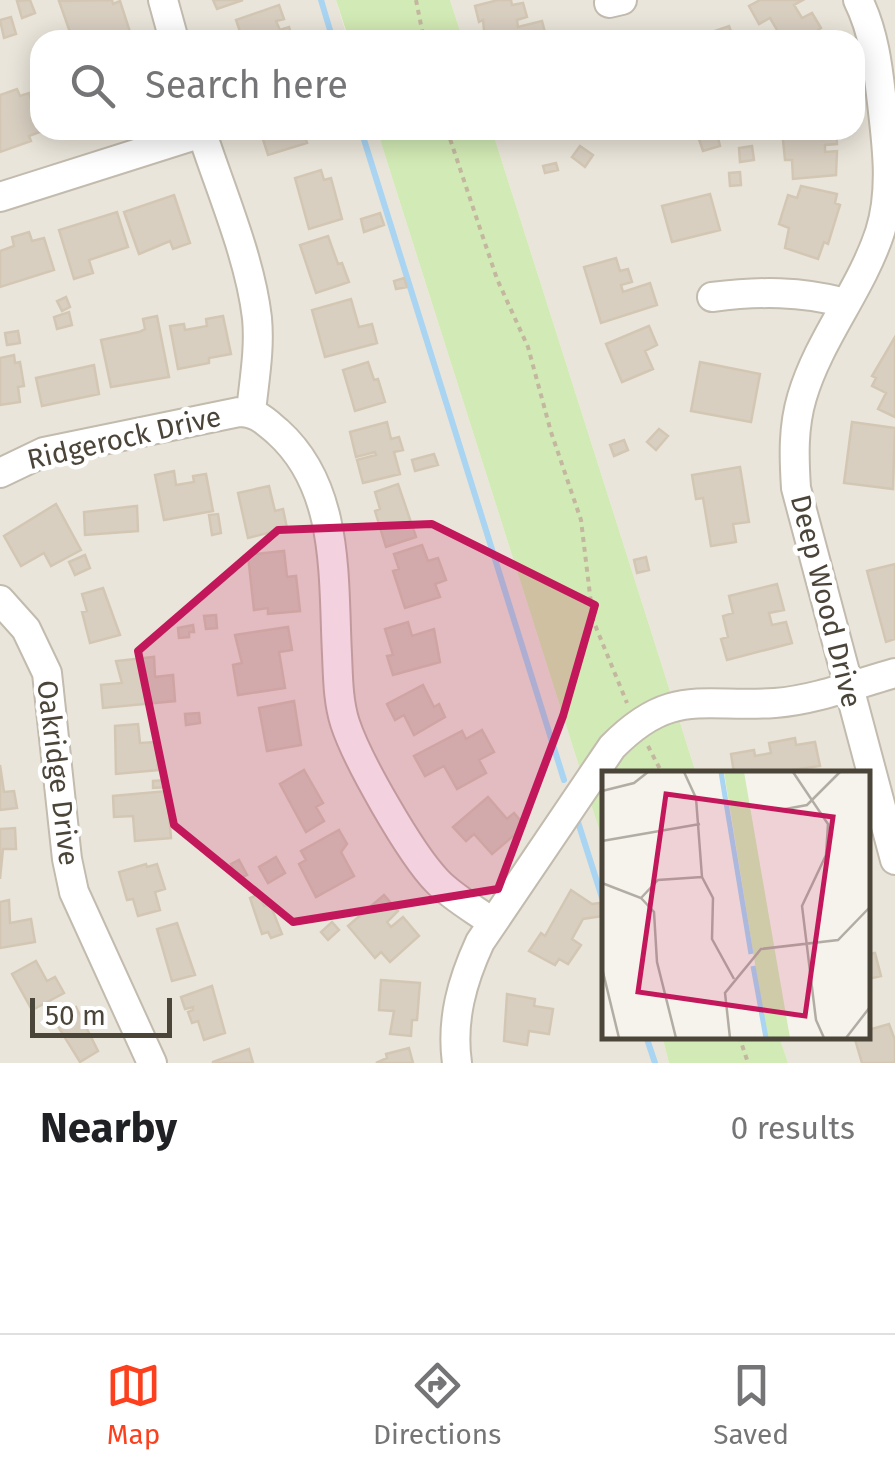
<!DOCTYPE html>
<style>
body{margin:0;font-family:"Fira Sans",sans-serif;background:#f2f2f2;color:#202124}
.scale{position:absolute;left:30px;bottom:25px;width:142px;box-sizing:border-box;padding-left:10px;border:5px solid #4b4439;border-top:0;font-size:28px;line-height:35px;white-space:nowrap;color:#4b4439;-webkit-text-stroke:8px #fff;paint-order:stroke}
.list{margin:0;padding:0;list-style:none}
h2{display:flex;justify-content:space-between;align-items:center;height:130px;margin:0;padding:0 40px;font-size:42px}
h2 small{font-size:32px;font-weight:400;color:#757577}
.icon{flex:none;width:55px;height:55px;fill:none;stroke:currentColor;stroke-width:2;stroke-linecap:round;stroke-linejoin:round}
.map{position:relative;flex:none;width:895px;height:1063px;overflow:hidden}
.search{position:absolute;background:#fff;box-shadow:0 5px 25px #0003;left:30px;right:30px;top:30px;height:110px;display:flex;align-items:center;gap:25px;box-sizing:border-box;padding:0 35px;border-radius:30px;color:#757577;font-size:38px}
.sheet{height:270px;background:#fff}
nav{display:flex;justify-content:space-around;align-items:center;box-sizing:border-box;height:140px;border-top:2px solid #e0e0e0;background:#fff;font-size:28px;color:#757577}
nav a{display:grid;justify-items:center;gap:5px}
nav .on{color:#fc3f1d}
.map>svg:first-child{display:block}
.residential{fill:#eae5da}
.green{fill:#d2eab5}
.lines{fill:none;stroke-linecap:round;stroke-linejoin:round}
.stream{stroke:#a9d4f2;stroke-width:6}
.building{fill:#d8cfc1;stroke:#d3c7b4;stroke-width:2.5}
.minor-casing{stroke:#c2bbae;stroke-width:32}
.path{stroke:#c4b79f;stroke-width:4;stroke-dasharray:5 5;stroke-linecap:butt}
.minor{stroke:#fff;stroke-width:28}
.marked{fill:#c2185b;fill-opacity:0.2;stroke:#c2185b;stroke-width:8;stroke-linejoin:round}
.labels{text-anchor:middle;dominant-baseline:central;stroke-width:9;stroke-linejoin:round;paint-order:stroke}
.street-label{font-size:28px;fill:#4b4439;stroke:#fff}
.inset-river{fill:none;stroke:#a9d4f2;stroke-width:5}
.inset-road{fill:none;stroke:#b2ada4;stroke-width:2.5}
.view{fill:#c2185b;fill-opacity:0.15;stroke:#c2185b;stroke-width:5}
.inset-edge{fill:none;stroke:#4b4439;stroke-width:5}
</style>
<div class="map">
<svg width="895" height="1063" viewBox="0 0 895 1063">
<rect width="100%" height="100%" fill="#f6f3ec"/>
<path class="residential" d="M0 0H336L348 40H40V130H377L605 848V1036H662L669 1063H0Z
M450 0H895V1063H788L779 1036H868V773H696L492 130H855V40H463Z"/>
<path class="green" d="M336 0H450L463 40H349Z
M377 130H492L696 773H605V848Z
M662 1036H779L788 1063H669Z"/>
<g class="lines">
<path class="stream" d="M321 0 333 40
M361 130 564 780
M578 822 605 907
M646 1036 655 1063"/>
</g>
<path class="building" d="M30 0 35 13 22 18 17 1Z
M112 0 113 4 120 1 132 38 87 40 84 31 71 35 59 1Z
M213 0H243L217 9Z
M498 0H511L512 5 523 3 527 17 517 20 518 27 542 21 547 40H485L483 20 479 22 475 6Z
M760 0H803L794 5 802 18 812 13 821 28 814 33 818 40H783L770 18 759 24 749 6Z
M279 5 284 19 276 21 280 30 289 27 293 40H243L236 20Z
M11 17 16 34 4 38 0 20Z
M729 26 734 40H689Z
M17 89 20 96 29 93 42 131 29 136 31 141 0 152V95Z
M260 130H303L307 143 268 155Z
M782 130H836L837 144 825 145V152L837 151 836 175 793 179 792 160H785Z
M717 134 720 146 703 151 699 139Z
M580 146 593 155 585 167 572 157Z
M752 146 754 160 740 162 739 148Z
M556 163 558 170 545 173 543 166Z
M321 170 324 180 331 178 342 219 309 229 295 178Z
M740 172 741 185 730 186 729 173Z
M801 186 837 194 835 203 840 205 828 244 824 242 818 259 785 248 789 228 779 224 788 195 797 198Z
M710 194 720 230 672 242 662 206Z
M174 195 190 243 173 249 170 241 139 254 124 212Z
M117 212 128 247 89 260 93 273 74 279 59 230Z
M380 213 384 225 364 232 361 219Z
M29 232 32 241 44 238 54 270 0 287V251L14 246 12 237Z
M328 236 338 264 342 263 349 282 316 293 300 245Z
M616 258 620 271 628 269 632 282 621 285 623 292 650 283 657 305 601 323 584 267Z
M404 278 407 287 396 289 394 281Z
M66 297 70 307 62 311 57 301Z
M351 299 359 327 372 324 377 343 325 357 312 310Z
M69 312 72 325 57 329 54 317Z
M157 316 169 377 111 387 101 340 139 332 145 329 143 319Z
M223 316 231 354 209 358V363L178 369 170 326 184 324 185 330 207 326 206 319Z
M649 326 657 345 645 351 653 369 622 382 606 344Z
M18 331 20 343 7 345 5 333Z
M895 337V417L878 409 886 393 872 386 876 378 872 376Z
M14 355 15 363 20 362 24 386 18 387 20 402 0 405V358Z
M368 362 374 380 378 379 385 402 355 411 343 370Z
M700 362 760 374 751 422 691 411Z
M94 365 99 394 42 406 36 378Z
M387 422 391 439 399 437 403 450 394 452 400 474 363 483 357 460 376 455 375 452 356 457 350 432Z
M852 422 895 428 893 489 844 483Z
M659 429 668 436 656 450 647 442Z
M624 440 628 450 614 456 610 445Z
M434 454 438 465 415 471 412 460Z
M740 467 749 522 733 524 736 542 711 546 703 498 696 499 692 475Z
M174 471 176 485 194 482 193 476 206 474 213 511 164 520 155 475Z
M398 484 416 537 386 547 375 511 380 509 375 492Z
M269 486 275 511 283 509 287 528 248 538 238 493Z
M56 504 81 550 51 566 44 553 21 566 4 536Z
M137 506 138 531 85 535 84 512Z
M218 514 221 533 212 535 209 515Z
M422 545 428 561 438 558 446 580 435 584 440 597 405 608 393 571 399 569 394 554Z
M284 551 287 577 296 576 300 611 268 614V608L254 610 248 555Z
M85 555 90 568 75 575 69 562Z
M646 557 649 570 637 573 634 560Z
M895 564V639L886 642 867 571Z
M777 584 784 610 769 613 772 625 786 622 792 643 727 660 721 639 728 637 723 616 733 613 729 596Z
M103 588 120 635 90 643 82 612 87 611 82 594Z
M216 615 217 628 206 629 204 616Z
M408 622 412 636 434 629 440 662 393 675 387 656 393 655 385 629Z
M193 625 194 632H189V637L179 638 178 628Z
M288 627 292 650 279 652 285 688 238 695 233 665 242 663 235 635Z
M154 657 155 677 173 675 175 701 103 708 101 685 122 683 116 661Z
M423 685 434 707 439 704 445 717 414 735 404 715 395 720 387 704Z
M294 701 301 745 267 751 259 708Z
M199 713 200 723 186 725 185 714Z
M138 724 140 743 156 742 158 770 116 774 115 726Z
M482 730 494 752 479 760 486 773 457 789 444 766 425 776 414 756 462 731 466 739Z
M795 738 796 745 815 742 820 766 770 773H734L731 754 754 750 755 756 771 753 769 743Z
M0 765 4 792 14 791 17 808 0 810Z
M304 770 323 803 316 807 324 821 306 832 280 784Z
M167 780 168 787 153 788V781Z
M167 791 171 838 135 841 133 816 114 817 113 796Z
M488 797 507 819 514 813 525 826 492 854 474 834 466 841 453 827Z
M15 828 16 849H3L0 879V829Z
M339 830 347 844 341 852 354 876 316 897 299 864 306 860 301 851Z
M276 857 285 873 268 883 259 867Z
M239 860 247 875 238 879 231 864Z
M146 864 147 867 157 864 165 889 155 892 160 910 138 916 133 899 127 900 119 872Z
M571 890 592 904 600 903 603 916 583 919 572 939 581 945 568 964 559 959 555 965 529 951 541 933 545 936Z
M260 894 264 906 270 904 282 934 271 938 268 932 262 934 250 898Z
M384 895 398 911 387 922 391 927 403 917 419 936 390 962 381 952 375 958 348 926Z
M9 900 10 923 31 919 35 942 0 948V902Z
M332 922 339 930 328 940 321 932Z
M177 923 195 975 172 981 157 929Z
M868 949 869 954 875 953 881 976 868 979Z
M36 961 47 981 55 977 64 993 32 1010 12 974Z
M381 980 420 983 417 1020H412L411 1036 390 1034 394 1011 379 1010Z
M212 986 225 1033 204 1040 198 1021 192 1023 188 1012 193 1010V1007L185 1009 181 997Z
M507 994 535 999 534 1006 553 1009 549 1034 529 1031 527 1045 504 1041Z
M76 1007 98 1051 80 1062 54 1020Z
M889 1024 895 1040V1063H862L854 1036H868V1030Z
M409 1048 413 1063H376L387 1058 386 1054Z
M249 1049 253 1063H213V1062Z"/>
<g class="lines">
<g class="minor-casing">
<path id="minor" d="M163 0 174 40
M858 0C874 32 878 68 882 103 887 146 893 190 880 232 861 290 819 339 802 397 793 427 794 457 796 488L895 860
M609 3 622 0
M201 130C220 189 250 257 257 318 260 350 254 381 251 412
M0 197 202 133
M712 297C760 291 800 291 846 303
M0 473 44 452 239 412C257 412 265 421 278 432 340 488 333 578 337 654 338 677 338 701 345 723 357 760 410 853 437 881 452 897 474 909 492 922
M0 600 26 629 47 673 67 859 74 892 152 1063
M457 1063C451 1020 462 981 480 942L612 747C671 687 702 708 775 703 815 700 856 684 895 673"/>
</g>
<path class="path" d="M416 0 424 40
M447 130 497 279 528 347 551 432 581 520 593 620 627 703
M648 746 662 773
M739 1036 748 1063"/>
<use href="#minor" class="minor"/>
</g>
<path class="marked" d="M432 524 595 605 563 716 498 889 293 922 174 825 138 651 278 530Z"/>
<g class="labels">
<g class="street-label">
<text transform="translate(124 438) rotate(-13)">Ridgerock Drive</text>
<text transform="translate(826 601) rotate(76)">Deep Wood Drive</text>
<text transform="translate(58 773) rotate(83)">Oakridge Drive</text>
</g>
</g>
<g transform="translate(602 771)">
<rect width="268" height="268" fill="#f6f3ec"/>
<path d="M122 1H142L188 267H165Z" fill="#d2eab5"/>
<path class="inset-river" d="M119 1 149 183M151 195 164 267"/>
<path class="inset-road" d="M82 1 94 27 100 106M191 1 226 53 224 84 200 135 214 249 222 267M0 20 32 12 46 1M178 39 205 34 238 1M0 70 98 53M100 106 111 127 110 168 132 208M0 112 39 127 52 141 55 191 74 267M39 127 56 109 100 106M0 197 17 267M128 267 123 222 159 178 236 169 268 136M244 267 268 236"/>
<path class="view" d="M64 23 231 46 203 245 36 221Z"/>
<rect width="268" height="268" class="inset-edge"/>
</g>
</svg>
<div class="scale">50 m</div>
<div class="search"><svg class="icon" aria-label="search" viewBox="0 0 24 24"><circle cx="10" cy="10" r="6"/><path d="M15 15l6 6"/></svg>Search here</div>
</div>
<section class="sheet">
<h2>Nearby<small>0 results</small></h2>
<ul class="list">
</ul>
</section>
<nav>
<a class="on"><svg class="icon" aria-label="map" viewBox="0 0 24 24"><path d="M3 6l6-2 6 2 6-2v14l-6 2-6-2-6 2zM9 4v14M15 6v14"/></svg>Map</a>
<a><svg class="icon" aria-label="directions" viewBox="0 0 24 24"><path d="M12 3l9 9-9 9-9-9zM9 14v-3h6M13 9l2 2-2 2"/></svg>Directions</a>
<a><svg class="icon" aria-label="saved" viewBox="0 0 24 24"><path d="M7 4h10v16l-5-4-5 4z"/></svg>Saved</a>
</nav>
